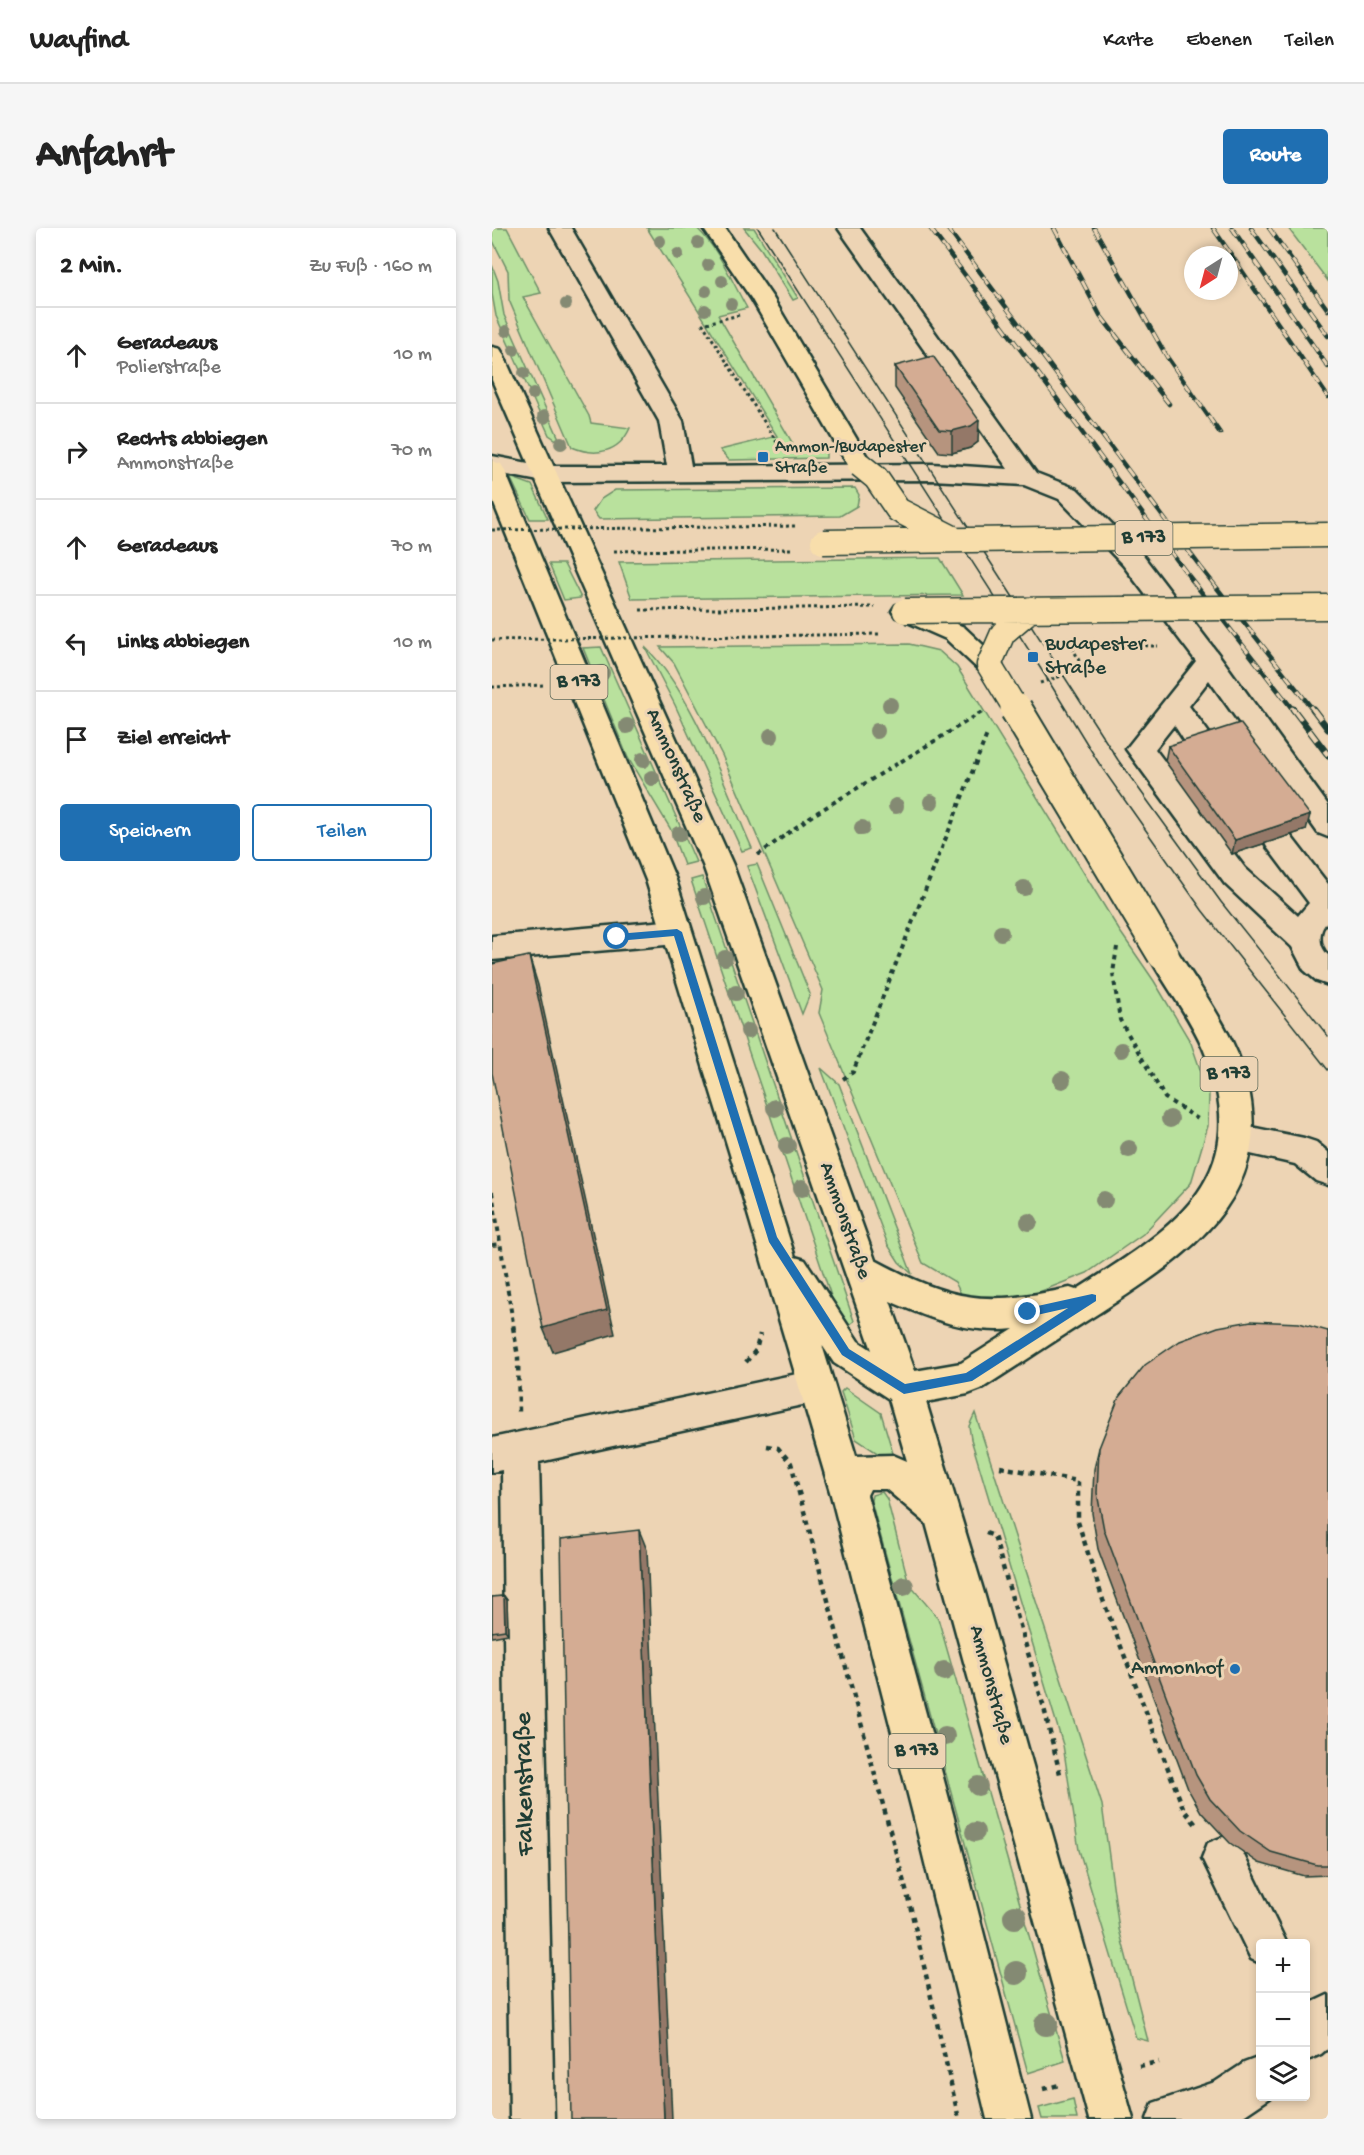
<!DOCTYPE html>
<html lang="de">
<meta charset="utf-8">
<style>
body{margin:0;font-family:"Gochi Hand",sans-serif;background:#f6f6f6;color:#222}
.controls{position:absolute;right:18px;bottom:18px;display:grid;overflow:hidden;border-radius:6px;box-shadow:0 3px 9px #0003}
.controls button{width:54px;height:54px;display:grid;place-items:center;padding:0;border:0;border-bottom:2px solid #e0e0e0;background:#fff;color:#222;font:30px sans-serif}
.compass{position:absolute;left:692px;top:18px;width:54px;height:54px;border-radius:50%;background:#fff;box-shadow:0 3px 9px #0003;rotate:216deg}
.stop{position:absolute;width:18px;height:18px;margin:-14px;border:4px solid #1f6fb2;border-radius:50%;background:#fff}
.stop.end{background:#1f6fb2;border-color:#fff;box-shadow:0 2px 6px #0008}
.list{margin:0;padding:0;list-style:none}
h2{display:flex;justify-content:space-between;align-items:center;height:78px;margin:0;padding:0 24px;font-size:26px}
h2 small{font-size:20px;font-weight:400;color:#767676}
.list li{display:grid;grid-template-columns:39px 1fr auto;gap:18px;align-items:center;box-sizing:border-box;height:96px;padding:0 24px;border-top:2px solid #e0e0e0}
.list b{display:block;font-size:22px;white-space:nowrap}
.list p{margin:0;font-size:20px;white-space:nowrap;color:#767676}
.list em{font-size:20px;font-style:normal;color:#767676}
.actions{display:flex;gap:12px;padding:18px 24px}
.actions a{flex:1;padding:14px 0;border:2px solid #1f6fb2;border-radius:6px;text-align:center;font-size:21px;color:#1f6fb2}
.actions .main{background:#1f6fb2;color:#fff}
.icon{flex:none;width:33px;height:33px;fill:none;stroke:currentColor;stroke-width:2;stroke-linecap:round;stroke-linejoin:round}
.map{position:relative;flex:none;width:836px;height:1891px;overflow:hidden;border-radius:6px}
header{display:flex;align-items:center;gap:36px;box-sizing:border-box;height:84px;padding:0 30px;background:#fff;border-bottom:2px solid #e0e0e0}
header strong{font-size:28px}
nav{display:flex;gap:33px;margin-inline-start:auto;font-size:21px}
.intro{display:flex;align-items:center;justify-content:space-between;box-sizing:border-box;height:144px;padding:0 36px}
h1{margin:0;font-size:42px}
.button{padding:15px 27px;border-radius:6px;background:#1f6fb2;color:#fff;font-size:21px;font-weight:700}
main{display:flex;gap:36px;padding:0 36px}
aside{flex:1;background:#fff;border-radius:6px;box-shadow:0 3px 9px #0003}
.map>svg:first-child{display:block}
.green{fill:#b9e19d;stroke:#6c8f68;stroke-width:1.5}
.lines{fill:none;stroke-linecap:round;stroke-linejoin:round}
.minor-casing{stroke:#1f3d34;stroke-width:5}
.major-casing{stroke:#1f3d34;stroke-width:5}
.path-far2{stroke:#1f3d34;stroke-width:3;stroke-dasharray:3 3;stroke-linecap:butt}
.path-far1{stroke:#1f3d34;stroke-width:4;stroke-dasharray:4.5 4.5;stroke-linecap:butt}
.path{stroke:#1f3d34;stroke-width:4.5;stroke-dasharray:5 5;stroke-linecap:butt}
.minor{fill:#edd4b4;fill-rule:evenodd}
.major{fill:#f8deab;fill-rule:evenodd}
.tram{stroke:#1f3d34;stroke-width:1.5}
.rail-far1-casing{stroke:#1f3d34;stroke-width:4.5}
.rail-casing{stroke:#1f3d34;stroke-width:7}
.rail-far1{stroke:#edd4b4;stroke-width:3;stroke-dasharray:10;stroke-linecap:butt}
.rail{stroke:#edd4b4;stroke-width:4.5;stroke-dasharray:13;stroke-linecap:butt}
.major-bridge-far1-casing{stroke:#1f3d34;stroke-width:27;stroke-linecap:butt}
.major-bridge-casing{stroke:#1f3d34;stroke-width:35;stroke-linecap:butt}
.path-bridge{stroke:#1f3d34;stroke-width:3;stroke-dasharray:3 3;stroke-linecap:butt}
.major-bridge-far1{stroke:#f8deab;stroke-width:24}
.major-bridge{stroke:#f8deab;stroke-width:31}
.tree{fill:#848a73}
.wall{fill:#b6947e;stroke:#1f3d34;stroke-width:1.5}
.shaded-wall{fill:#947867;stroke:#1f3d34;stroke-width:1.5}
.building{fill:#d4ac93;stroke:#1f3d34;stroke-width:1.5}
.route{fill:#1f6fb2}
.poi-dot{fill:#1f6fb2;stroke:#edd4b4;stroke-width:2}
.labels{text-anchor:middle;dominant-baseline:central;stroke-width:6;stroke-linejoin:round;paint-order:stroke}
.far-poi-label{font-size:18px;fill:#1f3d34;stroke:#edd4b4;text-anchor:start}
.shield{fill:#edd4b4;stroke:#5d6a5a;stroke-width:1.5}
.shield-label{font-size:20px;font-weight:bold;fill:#1f3d34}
.poi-label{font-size:21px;fill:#1f3d34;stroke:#edd4b4;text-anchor:start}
.street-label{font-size:21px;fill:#1f3d34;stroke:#edd4b4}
.near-street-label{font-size:26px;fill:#1f3d34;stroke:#edd4b4}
</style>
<header>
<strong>Wayfind</strong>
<nav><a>Karte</a><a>Ebenen</a><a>Teilen</a></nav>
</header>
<div class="intro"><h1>Anfahrt</h1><a class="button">Route</a></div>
<main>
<aside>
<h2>2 Min.<small>Zu Fuß · 160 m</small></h2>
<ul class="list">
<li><svg class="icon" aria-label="ahead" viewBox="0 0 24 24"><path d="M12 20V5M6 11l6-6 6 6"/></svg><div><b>Geradeaus</b><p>Polierstraße</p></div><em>10 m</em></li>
<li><svg class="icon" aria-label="right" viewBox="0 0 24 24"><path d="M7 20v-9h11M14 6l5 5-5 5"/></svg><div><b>Rechts abbiegen</b><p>Ammonstraße</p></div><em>70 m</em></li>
<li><svg class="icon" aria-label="ahead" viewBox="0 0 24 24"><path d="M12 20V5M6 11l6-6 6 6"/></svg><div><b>Geradeaus</b></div><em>70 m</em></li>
<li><svg class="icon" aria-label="left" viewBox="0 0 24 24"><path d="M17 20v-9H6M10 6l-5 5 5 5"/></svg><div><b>Links abbiegen</b></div><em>10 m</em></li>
<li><svg class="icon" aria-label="arrive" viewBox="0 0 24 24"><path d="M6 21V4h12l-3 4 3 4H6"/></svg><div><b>Ziel erreicht</b></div></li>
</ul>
<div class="actions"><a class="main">Speichern</a><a>Teilen</a></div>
</aside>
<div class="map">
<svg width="836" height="1891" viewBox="0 0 836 1891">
<rect width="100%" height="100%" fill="#edd4b4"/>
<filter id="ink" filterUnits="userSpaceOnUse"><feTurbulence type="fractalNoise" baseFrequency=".0167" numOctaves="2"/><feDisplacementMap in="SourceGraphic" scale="12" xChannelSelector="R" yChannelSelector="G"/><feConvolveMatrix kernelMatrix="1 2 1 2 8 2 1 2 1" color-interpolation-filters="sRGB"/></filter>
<g filter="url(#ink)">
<path class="green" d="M0 0H15L49 65 31 69 97 188 99 195 138 200C127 225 103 229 80 219L17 72 16 43 0 11Z
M155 0H205C229 24 240 54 255 80L226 87 305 223 334 217V230L237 232 228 222 285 208Z
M252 0H262L306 70 301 72 269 21Z
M796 0H836V53Z
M0 37 6 53 12 87 69 215 57 207 4 88 0 66Z
M18 249 40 257 56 291H38Z
M363 260 367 267 365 278 348 288 107 291 101 283 109 271 123 262Z
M448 330 471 367 140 371 127 334Z
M57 336H72L89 370 72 372Z
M417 416 447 423 465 439 627 702 662 753 699 815 717 867 716 898 699 955 651 1006 595 1045 527 1072 470 1068 463 1054 431 1035 327 785 331 762 230 527 182 435 168 419Z
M109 419 204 634 192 637 178 600 136 530 91 420Z
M153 419C201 465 233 559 260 620L250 623 183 477Z
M265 636 318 766 310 786 255 638Z
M210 649 362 1093 355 1099 342 1077 199 652Z
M329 840 347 856 420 1046 407 1034 396 1017Z
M353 1160 389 1185 403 1232 399 1234 364 1211 349 1164Z
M483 1185 610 1577 627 1701 656 1813 644 1810 587 1622 571 1517 479 1211 477 1198Z
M390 1264 395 1271 417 1356 446 1390 573 1833 536 1845 379 1273 380 1267Z
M581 1871 585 1891H550L547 1880Z"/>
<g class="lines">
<g class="minor-casing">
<path id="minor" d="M57 0H79L191 193 199 238 440 236 516 241 346 0H368L544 245 585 261 649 325 727 427 836 577V609L826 605 717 452 697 478 728 520 724 527C701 534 694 514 682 497L663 521 753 640 806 688 817 675 775 619 771 611 775 603 785 600 795 603 836 656V693C826 702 826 718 836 727V757L825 753 812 742 800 719 733 656 634 521 704 433 631 337 567 271 532 257 440 252 52 254 0 244V228L52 238H175L167 193Z
M185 692 196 696 200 704 196 712 185 716 0 732V708Z
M744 896 812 910 824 914 836 924V957L824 953 803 936 732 920 728 910 732 900Z
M324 1142 337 1146 342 1158 337 1170 324 1174 47 1234 62 1891H18L10 1242 0 1244V1210Z
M731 1609 746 1615 795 1716H768V1735L759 1731 710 1630 716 1615Z
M836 1767V1820L829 1826 814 1833V1781L821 1774Z
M768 1829V1868H781L750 1889 744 1891H655L661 1875 723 1854 752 1835Z"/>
</g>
<g class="major-casing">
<path id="major" d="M211 0H233L281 70 380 237 377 242 368 245 359 242 259 70Z
M0 119 8 121 11 126 241 637 383 1032C462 1074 491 1078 578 1060L584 1062C681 1000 766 950 711 820 697 787 673 758 656 726L660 718 671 714 682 718C708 760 742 804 755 853 785 971 692 1030 607 1085 567 1110 528 1136 489 1161L476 1166 434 1174 492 1365 641 1891H597L434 1295 394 1261H378L375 1267 461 1586 539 1891H495L421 1586 339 1267 248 959 154 652 0 271V233L9 236 12 241 184 652 303 1029 313 1032 366 1113 380 1122 211 637 0 152ZM398 1073C438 1091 478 1106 522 1101L469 1135 423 1143ZM330 1117 342 1135 397 1171 415 1233 401 1227 364 1228Z
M413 374 472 399 506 431 510 437 506 443 497 446 488 443 454 411 404 389 400 383 404 377Z"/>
</g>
<path class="path-far2" d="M247 87 211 96 286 216
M122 323 301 321
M148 382 383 379
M599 417 666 418
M548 455 591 441 578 414
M0 459 53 457"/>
<path class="path-far1" d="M266 627 318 589 490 484
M625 719 621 745 628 792 673 870 706 891
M351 851 361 844 496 504
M0 964 22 1101
M0 1017 8 1016"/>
<path class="path" d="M21 1099 26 1129 27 1184
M254 1134 264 1122 268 1106
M275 1218 286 1220 299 1235 418 1677 467 1891
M508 1239 586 1253V1294L611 1372 692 1582 706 1599
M494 1305 502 1308 552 1480 569 1550
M647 1838 667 1834
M551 1861 567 1857"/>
<use href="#minor" class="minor"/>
<use href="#major" class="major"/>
<path class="tram" d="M266 0 556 452 608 537 710 682 836 842
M283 0 626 532 729 674 836 808"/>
<g class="rail-far1-casing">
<path id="rail-far1" d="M438 0 696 347 802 483
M455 0 710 341 822 483
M562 0 608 87 677 176
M602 0 675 129 728 205
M721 0 836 169
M740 0 836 139
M759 0 836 108
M777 0 836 82"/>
</g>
<g class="rail-casing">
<path id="rail" d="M801 481 836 527
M821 481 836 501"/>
</g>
<use href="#rail-far1" class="rail-far1"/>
<use href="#rail" class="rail"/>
<g class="major-bridge-far1-casing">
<path id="major-bridge-far1" d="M368 237 384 250 406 282 459 309
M331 314 836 307
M413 383 836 379
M525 483 497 437 511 405 539 381"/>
</g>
<g class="major-bridge-casing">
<path id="major-bridge" d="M524 481 671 726"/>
</g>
<path class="path-bridge" d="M0 302 304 298
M0 412 389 406"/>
<use href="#major-bridge-far1" class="major-bridge-far1"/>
<use href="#major-bridge" class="major-bridge"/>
</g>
<g class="tree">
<circle cx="168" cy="13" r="6"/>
<circle cx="206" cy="15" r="6"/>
<circle cx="186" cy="26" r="6"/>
<circle cx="216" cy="37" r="6"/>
<circle cx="230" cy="53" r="6"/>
<circle cx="214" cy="63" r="6"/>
<circle cx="74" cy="76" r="6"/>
<circle cx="239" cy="76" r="6"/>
<circle cx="213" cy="82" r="6"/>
<circle cx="14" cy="103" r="6"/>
<circle cx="22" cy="122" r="6"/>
<circle cx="32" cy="145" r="6"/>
<circle cx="41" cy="166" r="6"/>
<circle cx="52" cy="189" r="7"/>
<circle cx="69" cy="215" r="7"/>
<circle cx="110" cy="445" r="8"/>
<circle cx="398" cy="477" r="8"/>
<circle cx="135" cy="498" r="8"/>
<circle cx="385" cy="503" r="8"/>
<circle cx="279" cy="508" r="8"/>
<circle cx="151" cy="532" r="8"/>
<circle cx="160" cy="550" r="8"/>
<circle cx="439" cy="574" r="8"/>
<circle cx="404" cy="578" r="8"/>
<circle cx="370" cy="600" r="8"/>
<circle cx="187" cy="606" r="8"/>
<circle cx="532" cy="660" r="8"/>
<circle cx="212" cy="669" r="8"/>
<circle cx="509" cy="705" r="8"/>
<circle cx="233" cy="730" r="8"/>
<circle cx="244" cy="765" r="8"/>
<circle cx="256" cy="803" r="8"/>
<circle cx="629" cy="822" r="8"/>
<circle cx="570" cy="852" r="9"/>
<circle cx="283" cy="880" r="9"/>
<circle cx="678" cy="891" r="9"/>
<circle cx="295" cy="918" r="9"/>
<circle cx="637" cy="921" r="9"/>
<circle cx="310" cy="960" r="9"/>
<circle cx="612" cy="972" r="9"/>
<circle cx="537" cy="994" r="9"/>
<circle cx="412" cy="1358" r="10"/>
<circle cx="452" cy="1443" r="10"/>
<circle cx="453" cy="1508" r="10"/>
<circle cx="486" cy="1558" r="10"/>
<circle cx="483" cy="1604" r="10"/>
<circle cx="523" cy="1689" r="12"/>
<circle cx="524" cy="1745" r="12"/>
<circle cx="554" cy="1796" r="12"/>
</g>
<path class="wall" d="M403 138 486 214 478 220 460 225 447 224 403 160Z
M676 518 814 602 740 626 673 533Z
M836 1103V1647L812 1648 767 1635 738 1615 709 1584 696 1561 606 1321 600 1285 602 1241 607 1220Z
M12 1368 15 1372 16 1406 0 1409V1369Z"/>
<path class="shaded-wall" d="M487 192 486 214 478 220 460 225V203Z
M818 587 814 602 740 626 743 612Z
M37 728 46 757 123 1106 61 1124 51 1100Z
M147 1302 155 1322 180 1891H172Z
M12 1368 15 1372 16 1406 13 1402Z"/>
<path class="building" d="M441 128 487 192 479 198 460 203 447 202 403 138Z
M748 495 818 587 743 612 676 518Z
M37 728 115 1082 51 1100 0 845V736Z
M759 1093 807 1095 836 1103V1637H825L779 1624 748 1603 718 1571 704 1547 612 1302 605 1265 607 1220 627 1169 653 1137 688 1113 726 1099Z
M147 1302 172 1891H79L69 1311Z
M12 1368 13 1402 0 1404V1369Z"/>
</g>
<path class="route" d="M185 701 190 704 285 1009 357 1121 413 1156 474 1145 576 1080 536 1089 532 1087V1081L600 1066 604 1067V1073L480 1153 412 1166 350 1127 277 1014 182 708 125 713 121 709 125 706Z"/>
<g class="poi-dot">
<rect x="265" y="223" width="12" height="12" rx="3"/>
<rect x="535" y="423" width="12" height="12" rx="3"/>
<circle cx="743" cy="1441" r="6"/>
</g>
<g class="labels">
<g class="far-poi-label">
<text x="283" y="219">Ammon-/Budapester<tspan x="283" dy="21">Straße</tspan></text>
</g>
<g class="shield">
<rect x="623.5" y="293" width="57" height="34" rx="4.5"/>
<rect x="58.5" y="437" width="57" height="34" rx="4.5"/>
<rect x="708.5" y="829" width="57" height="34" rx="4.5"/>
<rect x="396.5" y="1506" width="57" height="34" rx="4.5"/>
</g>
<g class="shield-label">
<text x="652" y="310">B 173</text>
<text x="87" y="454">B 173</text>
<text x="737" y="846">B 173</text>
<text x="425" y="1523">B 173</text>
</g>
<g class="poi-label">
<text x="553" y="417">Budapester<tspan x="553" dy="24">Straße</tspan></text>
<text x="731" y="1441" text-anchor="end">Ammonhof</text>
</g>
<g class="street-label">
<text transform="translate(183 538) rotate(66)">Ammonstraße</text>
<text transform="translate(352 993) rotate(71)">Ammonstraße</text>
<text transform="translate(498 1457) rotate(75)">Ammonstraße</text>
</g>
<g class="near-street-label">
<text transform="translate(34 1556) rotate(-91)">Falkenstraße</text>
</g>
</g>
</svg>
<div class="controls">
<button>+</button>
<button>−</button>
<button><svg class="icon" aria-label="layers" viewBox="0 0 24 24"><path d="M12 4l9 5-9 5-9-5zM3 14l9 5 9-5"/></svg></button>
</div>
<svg class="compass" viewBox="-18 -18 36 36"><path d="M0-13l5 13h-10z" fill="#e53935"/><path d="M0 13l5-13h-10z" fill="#767676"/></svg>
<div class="stop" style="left:125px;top:709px"></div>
<div class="stop end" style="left:536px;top:1084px"></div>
</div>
</main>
